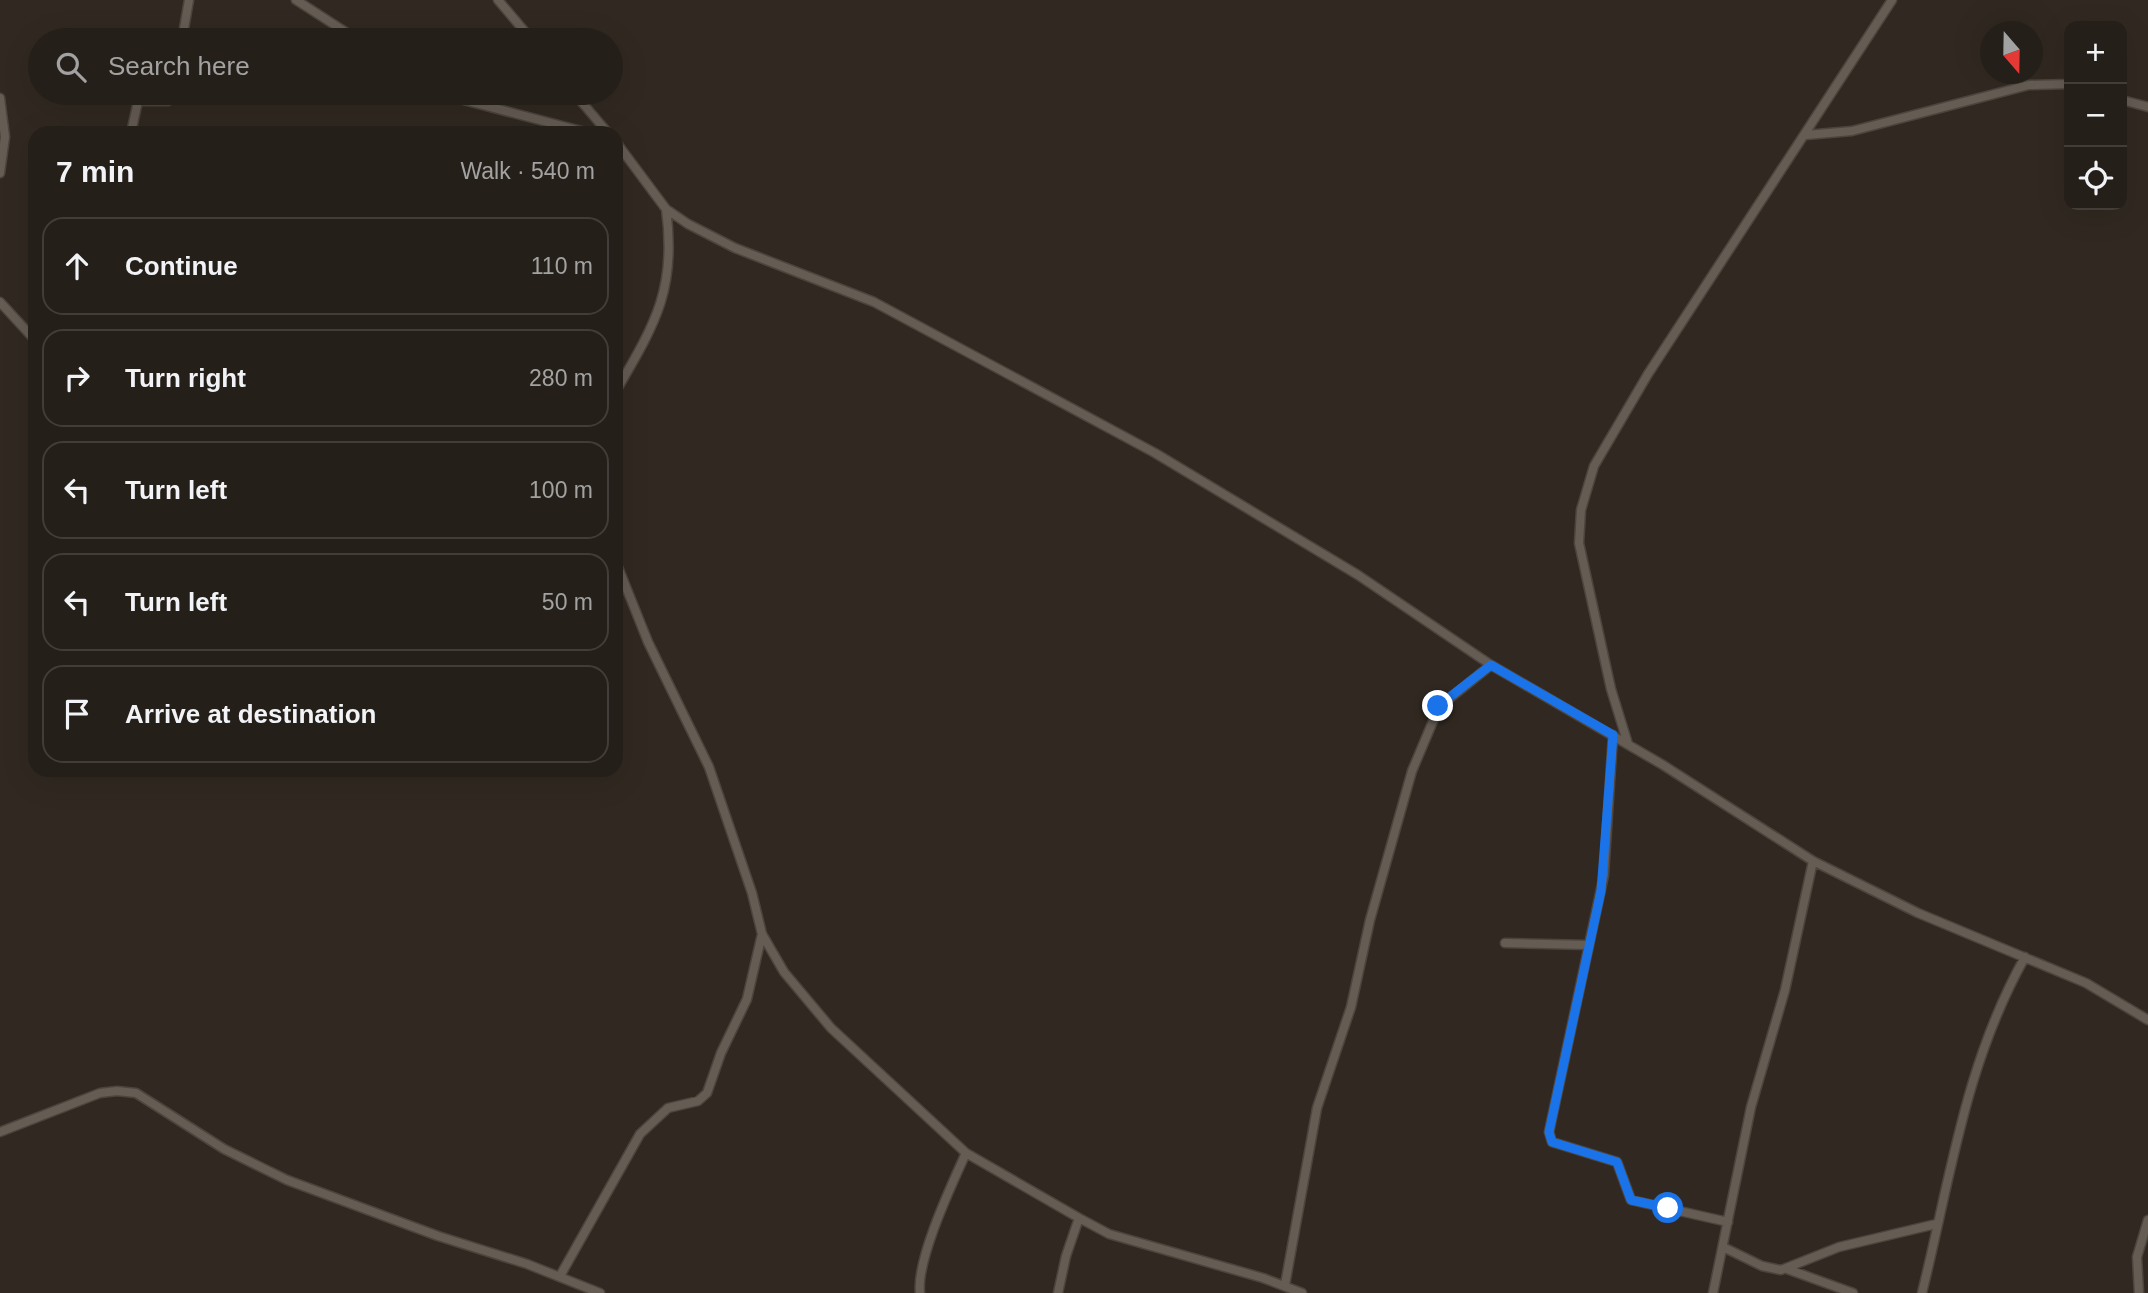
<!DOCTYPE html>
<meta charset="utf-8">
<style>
body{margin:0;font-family:Helvetica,sans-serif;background:#2d2722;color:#f1f3f6}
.controls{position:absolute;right:21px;top:21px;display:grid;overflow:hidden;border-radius:14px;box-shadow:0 7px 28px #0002}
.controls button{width:63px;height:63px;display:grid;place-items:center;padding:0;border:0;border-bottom:2px solid #423d38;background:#251f19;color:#f1f3f6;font:35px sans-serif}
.compass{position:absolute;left:1980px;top:21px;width:63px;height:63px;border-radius:50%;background:#251f19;box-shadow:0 7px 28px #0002;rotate:160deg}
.stop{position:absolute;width:21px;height:21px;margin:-16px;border:5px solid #1a73e8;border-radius:50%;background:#fff}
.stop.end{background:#1a73e8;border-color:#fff;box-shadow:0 2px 7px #0008}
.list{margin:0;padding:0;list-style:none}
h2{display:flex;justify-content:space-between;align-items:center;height:91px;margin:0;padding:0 28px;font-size:30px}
h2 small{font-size:23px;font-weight:400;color:#a3a2a2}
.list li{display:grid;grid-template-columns:46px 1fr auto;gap:21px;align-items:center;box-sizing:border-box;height:98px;margin:0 14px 14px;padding:0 14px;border:2px solid #423d38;border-radius:21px}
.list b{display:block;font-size:26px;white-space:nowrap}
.list em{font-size:23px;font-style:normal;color:#a3a2a2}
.icon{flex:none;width:38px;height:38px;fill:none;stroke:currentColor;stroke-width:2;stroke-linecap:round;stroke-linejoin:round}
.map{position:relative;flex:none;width:2148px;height:1293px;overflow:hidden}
.search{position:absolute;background:#251f19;box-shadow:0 7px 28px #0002;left:28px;top:28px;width:595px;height:77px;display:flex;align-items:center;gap:18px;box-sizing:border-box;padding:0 24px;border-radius:38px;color:#a3a2a2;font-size:26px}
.panel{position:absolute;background:#251f19;box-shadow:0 7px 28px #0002;left:28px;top:126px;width:595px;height:651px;border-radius:21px}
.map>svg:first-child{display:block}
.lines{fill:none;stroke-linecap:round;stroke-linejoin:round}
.street-casing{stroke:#4c453e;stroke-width:11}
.street{stroke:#655c54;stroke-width:8}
.route{stroke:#1a73e8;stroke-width:9}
</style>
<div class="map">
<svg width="2148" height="1293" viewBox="0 0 2148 1293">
<rect width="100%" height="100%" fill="#312921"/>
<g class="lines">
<g class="street-casing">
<path id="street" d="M296 0 358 40
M498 0 532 40
M182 40 189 0
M437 93 589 133
M574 93 608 133
M0 98 5 137 0 173
M2122 100 2148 107
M131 133 138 101H168L178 93
M1806 135 1852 131 2029 85 2069 84
M616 142 666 209 688 224 735 248 874 302 1155 453 1358 575 1491 665 1663 765 1813 861 1918 913 2086 983 2148 1020
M0 302 35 340
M616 391C655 324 677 289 666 209
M616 562 648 642 709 767 752 893 762 934 784 972 831 1028 966 1153 1079 1218 1109 1234 1263 1278 1302 1293
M1613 735 1604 875 1549 1132 1552 1142 1617 1162 1631 1200 1728 1222
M1628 744 1611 689 1579 543 1581 510 1594 466 1648 374 1892 0
M1505 943 1589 945
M0 1132 100 1093 117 1091 136 1093 224 1149 287 1180 438 1236 527 1264 600 1293
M1723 1247 1762 1266 1781 1270 1839 1247 1936 1224
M1787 1269 1853 1293
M560 1276 640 1134 668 1108 698 1101 707 1093 721 1053 747 999 762 934
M1285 1285 1317 1108 1351 1007 1370 920 1412 771 1439 707 1491 665
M920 1293C916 1260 952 1184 966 1153
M1058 1293 1066 1256 1079 1218
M1713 1293 1751 1107 1785 990 1813 861
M1922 1293C1951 1176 1965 1064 2025 957
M2139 1293 2137 1257 2148 1220"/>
</g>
<use href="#street" class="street"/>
</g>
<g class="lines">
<path class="route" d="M1438 706 1491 665 1613 735 1601 891 1549 1132 1552 1142 1617 1162 1631 1200 1668 1208"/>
</g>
</svg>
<div class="controls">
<button>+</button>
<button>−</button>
<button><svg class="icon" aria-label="locate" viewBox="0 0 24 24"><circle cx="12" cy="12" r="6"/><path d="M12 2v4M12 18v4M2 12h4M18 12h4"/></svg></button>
</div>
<svg class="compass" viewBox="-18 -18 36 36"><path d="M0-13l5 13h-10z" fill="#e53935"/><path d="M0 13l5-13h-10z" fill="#a3a2a2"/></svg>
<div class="stop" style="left:1668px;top:1208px"></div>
<div class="stop end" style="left:1438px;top:706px"></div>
<div class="search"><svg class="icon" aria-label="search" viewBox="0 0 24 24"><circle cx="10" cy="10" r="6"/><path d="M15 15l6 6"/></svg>Search here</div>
<section class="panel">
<h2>7 min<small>Walk · 540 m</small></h2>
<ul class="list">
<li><svg class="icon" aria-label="ahead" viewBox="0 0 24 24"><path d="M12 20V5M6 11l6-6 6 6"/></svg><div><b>Continue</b></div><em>110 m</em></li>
<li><svg class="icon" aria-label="right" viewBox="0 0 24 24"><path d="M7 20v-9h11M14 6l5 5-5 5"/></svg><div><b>Turn right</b></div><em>280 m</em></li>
<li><svg class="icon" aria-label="left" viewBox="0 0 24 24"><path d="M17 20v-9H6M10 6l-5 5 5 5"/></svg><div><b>Turn left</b></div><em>100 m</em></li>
<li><svg class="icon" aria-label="left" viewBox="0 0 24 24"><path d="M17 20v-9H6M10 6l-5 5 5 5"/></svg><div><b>Turn left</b></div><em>50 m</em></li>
<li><svg class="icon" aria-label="arrive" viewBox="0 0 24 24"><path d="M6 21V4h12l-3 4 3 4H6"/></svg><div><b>Arrive at destination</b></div></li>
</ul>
</section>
</div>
